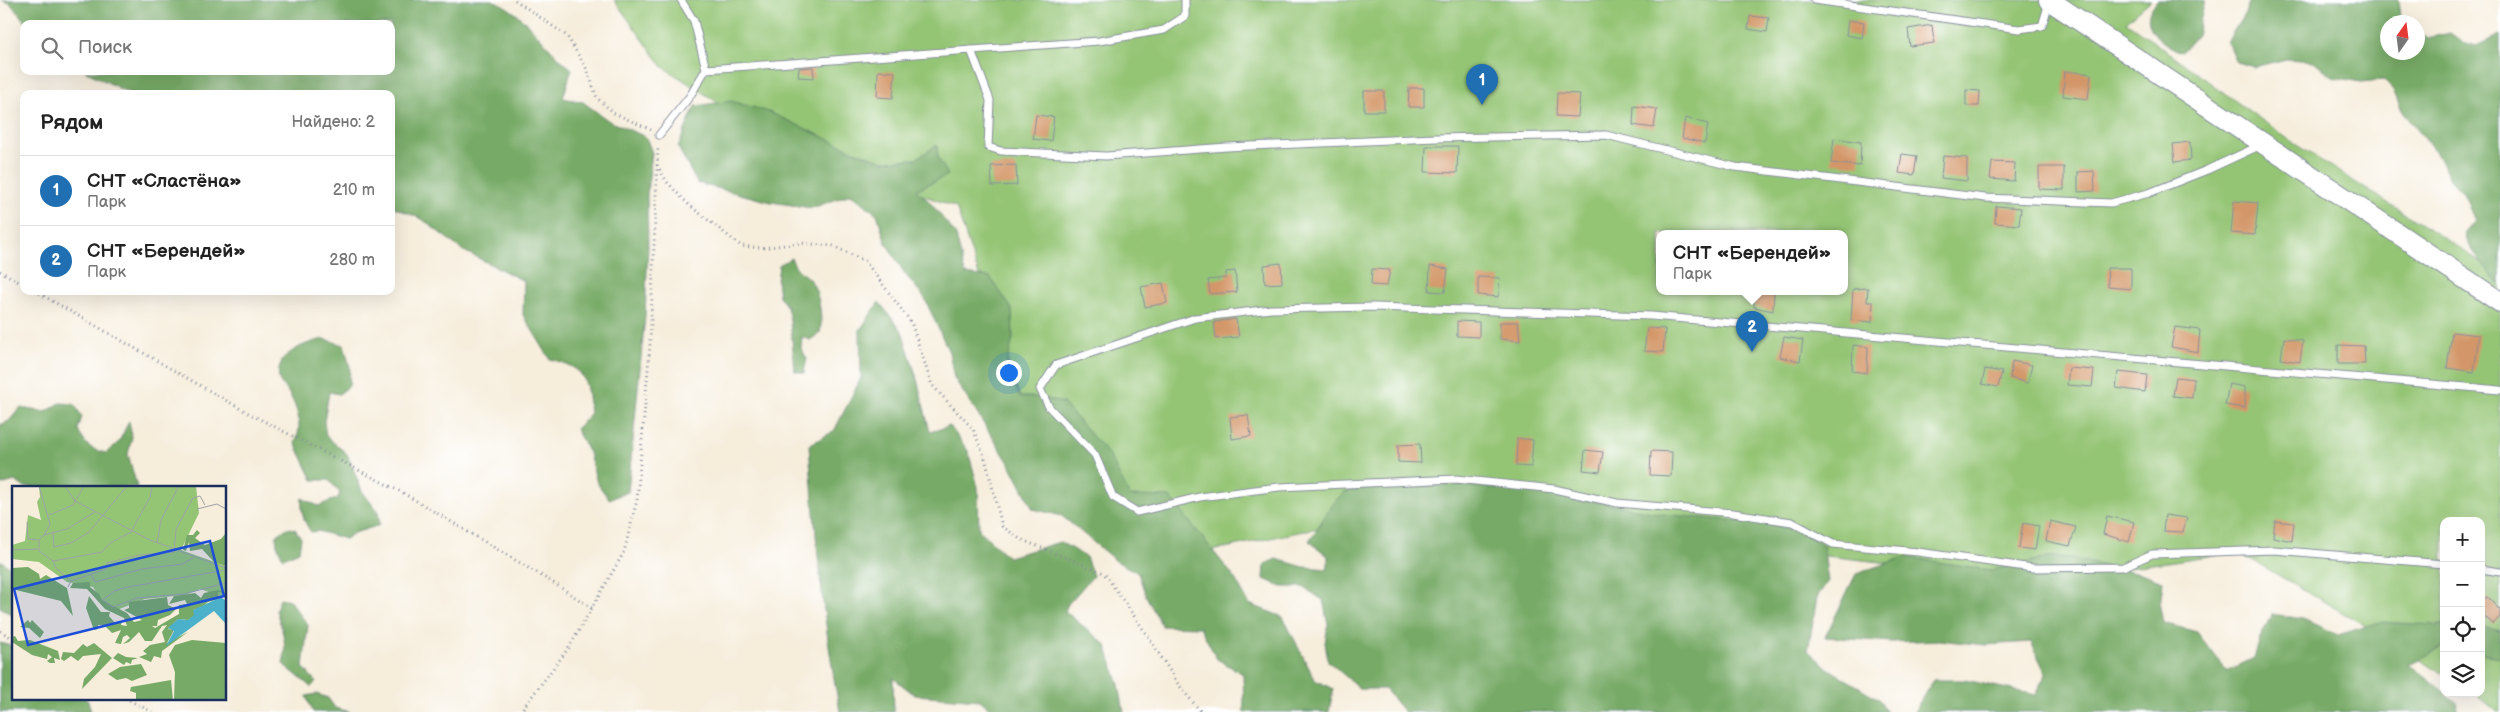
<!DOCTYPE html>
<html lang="ru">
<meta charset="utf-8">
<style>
body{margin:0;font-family:"Balsamiq Sans",sans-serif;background:#f2f2f2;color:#222}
.controls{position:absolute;right:15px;bottom:15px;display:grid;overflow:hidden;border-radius:10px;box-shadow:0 5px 20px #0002}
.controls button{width:45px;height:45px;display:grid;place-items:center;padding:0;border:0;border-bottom:1px solid #e0e0e0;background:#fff;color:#222;font:25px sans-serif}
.compass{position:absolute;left:2380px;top:15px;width:45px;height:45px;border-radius:50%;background:#fff;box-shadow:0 5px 20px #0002;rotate:14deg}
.you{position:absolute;left:1008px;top:372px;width:18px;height:18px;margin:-12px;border:4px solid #fff;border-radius:50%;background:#1a73e8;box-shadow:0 0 0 8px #1a73e833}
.badge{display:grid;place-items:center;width:32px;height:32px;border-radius:50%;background:#1f6fb2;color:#fff;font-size:16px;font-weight:700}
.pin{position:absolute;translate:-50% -41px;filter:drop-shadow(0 1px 2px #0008)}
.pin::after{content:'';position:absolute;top:26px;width:18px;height:15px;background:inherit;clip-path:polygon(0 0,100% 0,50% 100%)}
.popup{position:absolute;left:1656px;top:230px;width:192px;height:65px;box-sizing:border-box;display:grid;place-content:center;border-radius:10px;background:#fff;filter:drop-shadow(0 1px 4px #0005);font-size:16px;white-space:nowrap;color:#767676}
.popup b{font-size:19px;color:#222}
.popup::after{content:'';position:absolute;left:50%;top:100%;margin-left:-10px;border:10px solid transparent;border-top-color:#fff}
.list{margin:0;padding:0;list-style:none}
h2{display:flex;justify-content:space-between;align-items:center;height:65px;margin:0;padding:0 20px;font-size:21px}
h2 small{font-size:16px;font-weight:400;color:#767676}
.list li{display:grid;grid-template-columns:32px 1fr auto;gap:15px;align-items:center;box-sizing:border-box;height:70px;padding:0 20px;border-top:1px solid #e0e0e0}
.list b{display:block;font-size:19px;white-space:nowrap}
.list p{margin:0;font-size:16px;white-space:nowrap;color:#767676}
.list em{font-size:16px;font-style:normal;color:#767676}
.icon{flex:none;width:28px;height:28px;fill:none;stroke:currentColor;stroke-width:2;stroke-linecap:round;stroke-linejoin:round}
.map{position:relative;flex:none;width:2500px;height:712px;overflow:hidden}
.search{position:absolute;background:#fff;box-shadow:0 5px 20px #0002;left:20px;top:20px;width:375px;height:55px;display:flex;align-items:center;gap:12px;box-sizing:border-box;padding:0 18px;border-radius:10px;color:#767676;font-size:19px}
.panel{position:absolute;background:#fff;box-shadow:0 5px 20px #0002;left:20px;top:90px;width:375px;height:205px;border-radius:10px}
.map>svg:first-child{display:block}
.green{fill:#94c575;stroke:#587a6a;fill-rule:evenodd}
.forest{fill:#7a6;stroke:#496c62}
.building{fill:#d39667}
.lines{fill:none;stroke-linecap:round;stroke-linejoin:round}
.lane-casing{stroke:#888e9c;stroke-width:9}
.secondary-casing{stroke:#888e9c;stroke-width:22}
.path{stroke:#888e9c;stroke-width:3;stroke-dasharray:1 4;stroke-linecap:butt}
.lane{stroke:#fff;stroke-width:7}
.secondary{stroke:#fff;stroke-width:20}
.inset-road{fill:none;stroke:#9ea1a9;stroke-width:1}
.view{fill:#1d4ed8;fill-opacity:0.15;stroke:#1d4ed8;stroke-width:2.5}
.inset-edge{fill:none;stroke:#1b2f5e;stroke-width:2.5}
</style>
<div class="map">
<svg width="2500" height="712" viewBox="0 0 2500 712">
<rect width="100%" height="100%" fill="#fff"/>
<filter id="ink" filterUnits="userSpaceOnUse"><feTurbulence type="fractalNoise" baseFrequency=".02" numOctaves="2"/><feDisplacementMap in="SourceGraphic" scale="10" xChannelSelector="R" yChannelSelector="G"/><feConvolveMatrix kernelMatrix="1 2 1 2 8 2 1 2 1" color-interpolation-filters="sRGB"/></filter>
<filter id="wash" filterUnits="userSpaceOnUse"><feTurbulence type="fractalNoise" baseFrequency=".0096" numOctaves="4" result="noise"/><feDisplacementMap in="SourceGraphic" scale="20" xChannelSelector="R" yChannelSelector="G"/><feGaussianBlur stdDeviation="1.12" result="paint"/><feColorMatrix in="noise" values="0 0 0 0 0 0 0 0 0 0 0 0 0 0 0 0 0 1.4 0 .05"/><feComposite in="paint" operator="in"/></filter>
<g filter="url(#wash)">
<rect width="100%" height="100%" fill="#f6eddb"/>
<path class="green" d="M614 0H2151L2126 22 2295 144 2500 274V712H2497L2473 693H2481V521H2444V674L2402 647 2238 552 2039 580 1738 546 1547 512 1312 529 1170 560 1031 430 956 207 788 148 663 67ZM1660 233H1844V291H1660Z"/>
<path class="forest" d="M1 0H492C527 13 543 47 572 69L563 98 583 102 609 121 646 137 652 153 647 194 648 248 645 316 628 492 609 499 597 483 589 453 576 429 590 414C586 378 588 369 550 359L523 315 524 281 462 250 422 219 391 206V94H131L85 71H391V24H27L10 3Z
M2157 0H2205L2197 35 2182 52C2168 47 2145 33 2149 14 2150 9 2155 4 2157 0Z
M2250 0H2398L2400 17 2407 22H2388V52H2418V31L2427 38 2450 33 2463 42 2476 46 2500 35V286L2473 251 2464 234 2475 221 2463 193 2451 181 2435 151 2402 111 2393 90 2383 80 2360 82 2333 77 2314 61 2286 59 2254 67 2236 62 2227 42 2245 13Z
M731 101 769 112 854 151 884 161 916 159 937 145 938 158 948 175 916 190 930 202 956 235 965 274 990 277 1012 309 1013 338 1007 363 1020 397H1041L1063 403 1109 455 1130 496 1170 497 1234 577 1249 604 1283 617 1315 680 1333 689 1329 712H1244L1243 674 1217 659 1200 627 1162 626 1146 596 1138 573 1116 561 1062 516 1033 509 1011 466 954 378 949 352 924 297 905 274 886 243 877 214 851 194 812 208 771 202 697 183 678 147 695 106Z
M791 258C797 271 799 270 809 279 819 288 823 320 820 333L810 340 802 337 801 348 807 359 804 373 795 371 790 320 787 307 779 296 777 281 779 265Z
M879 302 902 331 916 375 930 432 950 426 968 451 978 487 979 530 1008 557 1060 542 1086 557 1093 576 1068 604 1065 611 1106 645 1119 685 1124 712H994L980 700 915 695 893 678 894 712H840C823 623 815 535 809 445L834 431 861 378 860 330Z
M324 339 344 345 350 367 349 386 339 394 329 392 324 422 326 436 347 454 362 491 378 512 380 525 354 533 345 539 318 531 311 532C303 521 301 511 302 498L318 506 338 498 340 493 329 480H313L295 443C303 425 298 409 288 392 285 388 280 383 279 379 274 353 306 343 324 339Z
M60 403 74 404 82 417 78 429C84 444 90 450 106 453L119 442 129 421 132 437 128 454 137 487H24L15 481 0 485V425L9 421 20 408 46 412Z
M1456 485 1562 495 1662 514 1775 525 1807 535 1823 545 1828 581 1817 597 1808 651 1829 669 1879 699 1887 712H1404L1385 689H1360L1328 661 1325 643 1328 625 1323 600 1303 587H1282L1264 579 1265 564 1276 559 1304 567 1328 569V556L1309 541 1333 504 1344 492 1367 488Z
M287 528 295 529 301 538 299 551 283 558 277 545 276 536Z
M2057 556 2140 573 2163 581 2160 607 2163 623 2197 632 2227 671 2254 658 2261 636 2272 614 2303 619 2338 635 2380 622 2436 625 2444 623V647L2409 664 2458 703 2456 712H1914L1933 680H1965L2036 695 2046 674 2031 642 1986 645 1939 640 1891 642 1825 637 1856 574 1905 557 1991 570Z
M0 560 14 570V616L0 607Z
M280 598 289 600 308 625 303 667 316 682 311 687 283 664C288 644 282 630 276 610Z
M2481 626 2500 631V657L2481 654Z
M0 643 14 646V698H85L88 701 91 712H0Z
M317 694 328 698 335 708 350 712H313L306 696Z"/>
<g id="blocks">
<path class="building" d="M1750 16 1769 18 1767 32 1748 29Z
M1848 20 1864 22 1862 38 1846 35Z
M1932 25 1934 43 1910 46 1908 29Z
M813 67 814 78 798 77 799 68Z
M878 71 895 72 893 98 877 97Z
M2065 71 2091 74 2088 99 2063 96Z
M1409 88H1424V107H1408Z
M1966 90 1980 91 1979 106H1966Z
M1364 91H1384V111H1364Z
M1557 93 1580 94 1578 117 1556 116Z
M1634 106 1657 109 1654 128 1633 125Z
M1036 115 1054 117 1051 141 1033 139Z
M1685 118 1708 124 1705 143 1682 138Z
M1834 138 1861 142 1860 166 1831 163Z
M2190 142 2191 160 2175 162 2173 144Z
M1426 146H1458L1457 173 1425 172Z
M1902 154 1917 156 1914 175 1899 173Z
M1943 156 1967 158V181L1941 178Z
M1992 162 2015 163 2014 181 1990 179Z
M1016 165 1017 185 992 186 991 166Z
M2039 167H2064V190L2039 189Z
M2094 171 2095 191 2078 192V172Z
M2234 201 2258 203 2255 235 2231 233Z
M1996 206 2021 208 2019 225 1995 223Z
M1281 263 1282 283 1265 284 1264 265Z
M1430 266 1448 269 1445 292 1429 291Z
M2107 268H2131V289L2108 287Z
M1372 269 1390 270 1387 286 1371 285Z
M1235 271 1237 292 1210 294 1208 280 1226 278V272Z
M1478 277 1500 278 1498 297 1478 295Z
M1163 283 1167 303 1145 307 1141 287Z
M1868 288 1867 302H1873L1872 322 1851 320 1853 289Z
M1754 291H1774L1773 311 1754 307Z
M1236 319 1239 337 1216 339 1214 322Z
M1457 321 1479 322V337L1457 336Z
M1500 322H1518L1520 341 1500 339Z
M2175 327 2200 330 2198 352 2171 347Z
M1647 328 1665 329 1663 352 1644 351Z
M2452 332 2479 335 2474 372 2447 368Z
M1784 337 1803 340 1800 361 1780 357Z
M2284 338 2303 341 2300 362 2281 359Z
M1853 345 1868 347 1867 373 1852 371Z
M2338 345 2364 346 2365 364H2338Z
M2012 361 2032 365 2028 383 2010 378Z
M2069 368 2094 370 2092 387 2067 385Z
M1985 369 2002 372 1998 387 1982 384Z
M2118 372 2147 375 2145 392 2116 388Z
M2176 377 2194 379 2192 398 2173 396Z
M2229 384 2245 387V408L2225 405Z
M1248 415 1251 436 1232 439 1230 417Z
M1517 438 1533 440 1531 467 1516 466Z
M1420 444 1421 463 1398 462V445Z
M1585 450 1603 452 1600 472 1583 470Z
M1651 451 1672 452 1671 476 1650 475Z
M2165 515 2187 518 2183 532 2163 531Z
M2107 516 2134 522 2129 542 2103 534Z
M2050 521 2076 527 2070 546 2046 541Z
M2275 521 2294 523 2292 541 2273 537Z
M2023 523 2039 526 2035 550 2019 548Z
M2487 597 2500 610V617L2493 624 2481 613V602Z"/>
</g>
</g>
<g filter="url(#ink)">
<use href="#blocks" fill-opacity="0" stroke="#888e9c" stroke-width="1"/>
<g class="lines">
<g class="lane-casing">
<path id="lane" d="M681 0 694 21 706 69
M1814 0 2019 29 2042 26 2049 3
M971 50 990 100 988 147 1001 151 1106 156 1227 147 1436 138 1606 135 1735 167 1985 198 2111 203 2149 193 2207 170 2261 145
M659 135 690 96 706 69 1099 41 1164 30 1185 16V0
M2444 564 2274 550 2152 554 2123 567 2033 568 1918 552 1833 544 1792 522 1733 513 1617 503 1554 489 1456 479 1279 487 1200 497 1137 512 1113 497 1095 455 1049 407 1040 389 1056 365 1195 318 1271 309 1374 307 1651 316 2500 390
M2481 569 2500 572"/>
</g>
<g class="secondary-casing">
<path id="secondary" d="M2049 0 2500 302"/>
</g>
<path class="path" d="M515 0 567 36 588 71 597 98 614 113 651 130
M657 165 667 182 688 204 741 246 762 248 799 243 833 246 865 261 911 322 932 385 973 429 985 458 1002 526 1020 539 1104 573 1148 636 1178 684 1201 712
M0 271 24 285
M35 291 250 414 403 493 552 582 592 608
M0 631 14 639
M125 698 152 712
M520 712 570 646 624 552 637 500 650 345 658 146"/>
<use href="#lane" class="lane"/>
<use href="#secondary" class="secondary"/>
</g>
</g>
<g transform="translate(12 486)">
<rect width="214" height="214" fill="#f6eddb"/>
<path d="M27 0H184L187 27 169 64 214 80V112L188 103 173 109 133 113 105 124 91 117 81 101 55 96 27 76 0 73V59L13 55 16 29 29 34 25 16 28 11Z" fill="#94c575"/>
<path d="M185 44 188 47 183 52 193 59 209 53 214 47V80L202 76 190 63 178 65 177 56 174 65 171 64 175 49H181ZM16 81 27 88 28 93 34 89 55 102 61 130 49 115 0 103V82ZM78 96V101L87 108 90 114 115 127 122 136 130 134 112 124 117 122V116L155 111 156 119 164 123 158 129 146 134 145 140H140L143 142 167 128V119L175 118 173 114 157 118 162 110 183 107 189 112 192 107 206 104 214 107 206 106 207 113 196 116 185 125 182 123V130L176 134 166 133 156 143 162 144 155 157 176 146 150 165 149 172 142 170 139 176 127 171 135 168 131 165 138 159 153 156 150 146 155 139 150 140 140 155H133L127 146 117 156 111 158 118 152 115 149 111 151 109 158 103 157 109 144 100 147 92 139H86V143L82 144 74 122 77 110 89 126H98L97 130 104 138 110 135 109 139 115 140 112 132 93 123 75 103 58 102 61 97ZM16 134 18 137 20 134 32 146 28 152 17 142 8 141ZM3 150 6 155 18 154 46 165 48 174 42 172 43 177H38L35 175 40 171 36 168 35 173 20 169 0 156V151ZM180 154 214 157V214H162L163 186 157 169 163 159ZM82 157 100 172 70 203 72 193 83 181 89 168 71 170 66 175 59 170 52 175 49 173 51 166 62 167 71 158 75 161ZM106 167 114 171 126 172 120 174 119 178 114 176 112 179 101 172ZM129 178 135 189 120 195 114 192 105 194 96 188 108 181ZM159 194 161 214H124V207L118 205 119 201Z" fill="#7a6"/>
<path d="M209 111 214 115V138L202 125 154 160 162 145 156 142 166 133 176 134 182 129 181 124Z" fill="#4bb1ca"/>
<path class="inset-road" d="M27 0 38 38 32 49M53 0 63 15 138 54 214 82M185 23 205 18 214 23M37 29 61 19 72 0M15 36 16 53 26 54M41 47 42 61 59 57 77 46 115 0M145 57 149 34 167 0M0 64 26 63M41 75 90 66 98 57 119 46 138 11 140 0M214 84 116 101 102 105 91 114 101 121 125 112 172 108 214 97M79 88 83 96 130 83 171 78 182 71M59 95 44 82 41 75 27 65V54L32 49 55 43 83 26M56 101 59 95 94 83 95 77 127 69 162 66 164 43 181 12 188 10 193 19"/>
<path class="view" d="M198 55 212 110 16 159 2 103Z"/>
<rect width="214" height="214" class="inset-edge"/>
</g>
</svg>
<div class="controls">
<button>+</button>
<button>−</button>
<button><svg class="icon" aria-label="locate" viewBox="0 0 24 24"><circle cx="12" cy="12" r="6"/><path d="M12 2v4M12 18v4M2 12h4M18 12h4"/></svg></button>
<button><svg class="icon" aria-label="layers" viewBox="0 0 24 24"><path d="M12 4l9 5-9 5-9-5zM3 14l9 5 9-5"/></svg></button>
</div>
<svg class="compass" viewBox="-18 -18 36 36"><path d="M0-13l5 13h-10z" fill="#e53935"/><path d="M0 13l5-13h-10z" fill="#767676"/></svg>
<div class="you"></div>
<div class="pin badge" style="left:1482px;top:105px">1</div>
<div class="pin badge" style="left:1752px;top:352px">2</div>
<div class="popup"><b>СНТ «Берендей»</b>Парк</div>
<div class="search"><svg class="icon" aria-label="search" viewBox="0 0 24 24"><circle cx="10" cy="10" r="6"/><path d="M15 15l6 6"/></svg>Поиск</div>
<section class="panel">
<h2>Рядом<small>Найдено: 2</small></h2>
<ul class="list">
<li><span class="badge">1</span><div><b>СНТ «Сластёна»</b><p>Парк</p></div><em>210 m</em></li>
<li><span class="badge">2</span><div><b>СНТ «Берендей»</b><p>Парк</p></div><em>280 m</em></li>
</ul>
</section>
</div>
